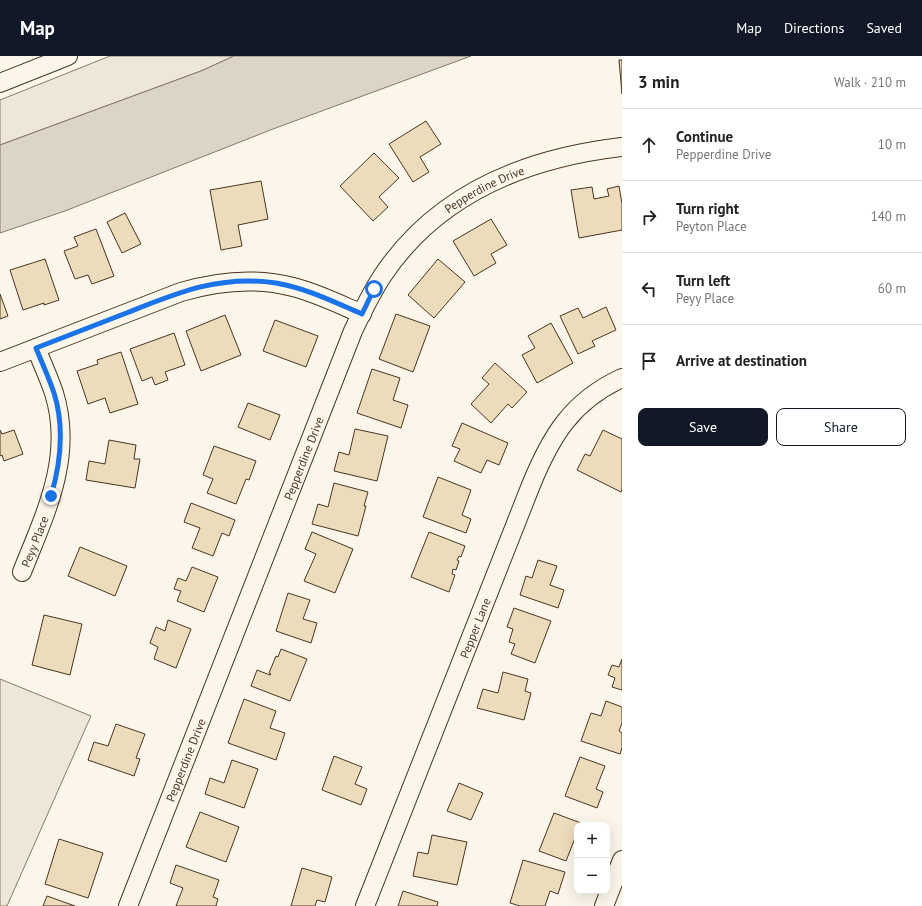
<!DOCTYPE html>
<meta charset="utf-8">
<style>
body{margin:0;font-family:"PT Sans",sans-serif;background:#f6f6f6;color:#222}
.controls{position:absolute;right:12px;bottom:12px;display:grid;overflow:hidden;border-radius:8px;box-shadow:0 4px 16px #0002}
.controls button{width:36px;height:36px;display:grid;place-items:center;padding:0;border:0;border-bottom:1px solid #e0e0e0;background:#fff;color:#222;font:20px sans-serif}
.stop{position:absolute;width:12px;height:12px;margin:-9px;border:3px solid #1a73e8;border-radius:50%;background:#fff}
.stop.end{background:#1a73e8;border-color:#fff;box-shadow:0 1px 4px #0008}
.list{margin:0;padding:0;list-style:none}
h2{display:flex;justify-content:space-between;align-items:center;height:52px;margin:0;padding:0 16px;font-size:17px}
h2 small{font-size:13px;font-weight:400;color:#767676}
.list li{display:grid;grid-template-columns:26px 1fr auto;gap:12px;align-items:center;box-sizing:border-box;height:72px;padding:0 16px;border-top:1px solid #e0e0e0}
.list b{display:block;font-size:15px;white-space:nowrap}
.list p{margin:0;font-size:13px;white-space:nowrap;color:#767676}
.list em{font-size:13px;font-style:normal;color:#767676}
.actions{display:flex;gap:8px;padding:12px 16px}
.actions a{flex:1;padding:9px 0;border:1px solid #111827;border-radius:8px;text-align:center;font-size:14px;color:#111827}
.actions .main{background:#111827;color:#fff}
.icon{flex:none;width:22px;height:22px;fill:none;stroke:currentColor;stroke-width:2;stroke-linecap:round;stroke-linejoin:round}
.map{position:relative;flex:none;width:622px;height:850px;overflow:hidden}
header{display:flex;align-items:center;gap:24px;box-sizing:border-box;height:56px;padding:0 20px;background:#111827;color:#fff}
header strong{font-size:19px}
nav{display:flex;gap:22px;margin-inline-start:auto;font-size:14px}
main{display:flex}
aside{flex:1;background:#fff}
.map>svg:first-child{display:block}
.green{fill:#ede6d9;stroke:#887966}
.water{fill:#dcd4c6;stroke:#887966}
.building{fill:#ecdcbc;stroke:#4a3520}
.lines{fill:none;stroke-linecap:round;stroke-linejoin:round}
.minor-casing{stroke:#4a3520;stroke-width:20}
.minor{stroke:#fbf6e9;stroke-width:18}
.route{stroke:#1a73e8;stroke-width:5}
.labels{text-anchor:middle;dominant-baseline:central;stroke-width:3;stroke-linejoin:round;paint-order:stroke}
.street-label{font-size:12px;fill:#4a3520;stroke:#fbf6e9}
</style>
<header>
<strong>Map</strong>
<nav><a>Map</a><a>Directions</a><a>Saved</a></nav>
</header>
<main>
<div class="map">
<svg width="622" height="850" viewBox="0 0 622 850">
<rect width="100%" height="100%" fill="#fbf6e9"/>
<path class="green" d="M110 0H234L201 15 0 89V44Z
M0 623 91 660 7 850H0Z"/>
<path class="water" d="M234 0H471L273 73 65 155 0 177V89L201 15Z"/>
<path class="building" d="M619 4H622V38Z
M426 65 441 88 420 101 429 116 413 126 389 88Z
M374 97 399 122 379 141 388 151 373 165 340 130Z
M261 125 268 163 238 169 242 190 221 194 210 134Z
M619 130 622 148V174L579 182 571 134 592 131 594 143 609 140 607 133Z
M125 157 141 188 122 197 107 166Z
M491 163 507 189 491 198 496 207 474 220 453 185Z
M96 173 114 220 92 228 88 219 75 223 64 195 78 190 74 181Z
M45 203 59 244 44 249V247L23 254 10 214Z
M438 203 465 226 434 262 408 239Z
M0 238 8 260 0 263Z
M606 251 616 274 592 285 595 290 578 298 560 260 578 252 583 262Z
M396 258 430 270 413 316 379 303Z
M225 259 241 299 201 315 186 275Z
M275 264 318 280 306 311 263 295Z
M551 267 573 307 537 327 522 299 535 292 528 280Z
M174 277 185 309 165 316 168 324 155 329 152 321 142 325 130 293Z
M121 296 138 348 110 357 105 342 88 348 77 315 98 308 97 304Z
M495 307 527 336 512 352 508 348 491 367 471 348 489 328 482 322Z
M372 313 400 322 393 344 408 349 401 372 357 357Z
M248 347 280 359 270 384 238 371Z
M462 367 508 387 499 409 487 404 481 417 454 405 460 393 452 390Z
M355 373 388 380 377 425 334 415 339 396 349 399Z
M0 374 2 378 14 374 23 398 4 405 2 399 0 400Z
M603 374 622 383V433L621 436 577 414 585 398 590 400Z
M109 384 136 389 134 403H140L135 432 86 424 89 405 105 408Z
M214 390 256 405 249 424 246 423 236 448 207 437 213 423 203 419Z
M438 421 471 434 462 459 471 463 466 477 423 461Z
M334 427 368 436 364 450H366L358 480 312 468 318 448 328 451Z
M191 447 235 464 229 480 222 477 213 500 192 492 200 472 184 466Z
M312 476 353 493 335 537 304 525 316 498 305 493Z
M429 476 465 490 461 501 459 500 457 504 459 505 456 514 453 513 452 518 455 519 449 536 411 521Z
M80 491 127 510 115 540 68 520Z
M538 504 557 510 550 529 564 534 558 552 520 539 526 520 532 522Z
M192 511 218 521 204 556 177 545 181 535 174 533 178 522 186 525Z
M288 537 310 544 303 563 317 567 311 587 276 575Z
M514 552 551 565 535 607 511 598 515 588 509 586 513 573 507 571Z
M44 559 82 568 70 619 32 609Z
M168 564 191 573 176 612 154 603 158 591 150 587 156 571 165 575Z
M281 593 307 603 290 645 251 630 257 614 270 619 271 618 269 617 276 600 278 601Z
M622 603V634L612 631 615 622 608 619 612 609 619 611Z
M503 616 528 623 525 635 531 637 524 664 477 652 483 633 498 637Z
M244 643 276 655 270 672 285 677 276 704 228 687Z
M606 645 622 651V667L619 675 622 677V692L620 698 581 685 591 657 601 660Z
M116 668 145 678 136 702 140 703 134 720 88 704 94 686 108 690Z
M334 700 362 711 355 728 367 733 361 749 322 734Z
M580 701 605 710 596 733 603 736 597 752 565 740Z
M232 704 258 713 244 752 205 738 210 722 224 727Z
M459 727 483 737 471 764 447 755Z
M200 756 239 771 226 806 186 791Z
M554 757 581 767 580 769H577V777L566 805 539 795Z
M432 779 467 786 457 829 413 820 418 796 428 798Z
M59 783 103 797 88 842 45 828Z
M523 804 565 816 558 838 550 835 545 850H520L510 847Z
M176 809 219 824 213 841 218 843 216 850H176L183 832 170 827Z
M302 812 332 821 325 846 317 844 315 850H291Z
M403 835 438 846 437 850H398Z
M47 840 75 850H43Z"/>
<g class="lines">
<g class="minor-casing">
<g id="minor">
<path d="M0 27 68 0"/>
<path d="M0 306 181 236C218 225 255 221 293 231 317 237 339 248 362 258"/>
<path id="s1" d="M22 516C45 458 74 401 54 337 49 322 42 307 36 292"/>
<path id="s2" d="M128 850 353 275C362 256 371 237 383 219 438 137 527 102 622 91"/>
<path id="s3" d="M365 850 531 429C551 380 572 345 622 322"/>
<path d="M604 850 622 804"/>
</g>
</g>
<use href="#minor" class="minor"/>
</g>
<g class="lines">
<path class="route" d="M51 440C61 406 65 372 54 337 49 322 42 307 36 292 67 280 98 268 129 256 179 236 220 219 276 227 306 232 334 246 362 258L374 233"/>
</g>
<g class="labels">
<g class="street-label">
<text stroke="none"><textPath href="#s2" startOffset="816">Pepperdine Drive</textPath></text>
<text stroke="none"><textPath href="#s2" startOffset="481">Pepperdine Drive</textPath></text>
<text stroke="none"><textPath href="#s1" startOffset="33">Peyy Place</textPath></text>
<text stroke="none"><textPath href="#s3" startOffset="299">Pepper Lane</textPath></text>
<text stroke="none"><textPath href="#s2" startOffset="157">Pepperdine Drive</textPath></text>
</g>
</g>
</svg>
<div class="controls">
<button>+</button>
<button>−</button>
</div>
<div class="stop" style="left:374px;top:233px"></div>
<div class="stop end" style="left:51px;top:440px"></div>
</div>
<aside>
<h2>3 min<small>Walk · 210 m</small></h2>
<ul class="list">
<li><svg class="icon" aria-label="ahead" viewBox="0 0 24 24"><path d="M12 20V5M6 11l6-6 6 6"/></svg><div><b>Continue</b><p>Pepperdine Drive</p></div><em>10 m</em></li>
<li><svg class="icon" aria-label="right" viewBox="0 0 24 24"><path d="M7 20v-9h11M14 6l5 5-5 5"/></svg><div><b>Turn right</b><p>Peyton Place</p></div><em>140 m</em></li>
<li><svg class="icon" aria-label="left" viewBox="0 0 24 24"><path d="M17 20v-9H6M10 6l-5 5 5 5"/></svg><div><b>Turn left</b><p>Peyy Place</p></div><em>60 m</em></li>
<li><svg class="icon" aria-label="arrive" viewBox="0 0 24 24"><path d="M6 21V4h12l-3 4 3 4H6"/></svg><div><b>Arrive at destination</b></div></li>
</ul>
<div class="actions"><a class="main">Save</a><a>Share</a></div>
</aside>
</main>
